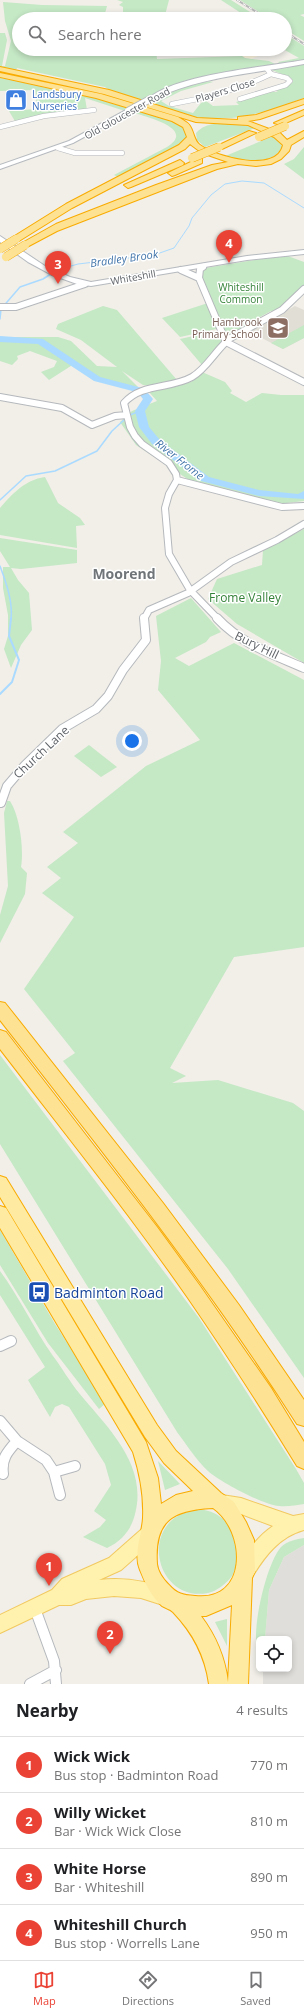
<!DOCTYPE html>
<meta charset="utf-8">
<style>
body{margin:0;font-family:"Open Sans",sans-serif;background:#f6f6f6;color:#202124}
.controls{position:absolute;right:12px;bottom:12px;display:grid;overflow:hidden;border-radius:6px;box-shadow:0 2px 6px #0003}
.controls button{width:36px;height:36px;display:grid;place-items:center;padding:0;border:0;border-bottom:1px solid #e0e0e0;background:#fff;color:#202124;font:20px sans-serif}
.you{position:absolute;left:132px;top:741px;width:14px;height:14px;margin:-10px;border:3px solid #fff;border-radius:50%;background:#1a73e8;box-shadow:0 0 0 6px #1a73e833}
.badge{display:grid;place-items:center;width:26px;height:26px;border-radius:50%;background:#ea4335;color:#fff;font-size:13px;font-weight:700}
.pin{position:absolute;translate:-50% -33px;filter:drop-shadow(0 1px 2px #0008)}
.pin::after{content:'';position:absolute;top:21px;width:14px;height:12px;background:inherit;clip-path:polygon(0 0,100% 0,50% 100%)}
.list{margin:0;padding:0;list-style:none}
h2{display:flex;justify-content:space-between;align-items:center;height:52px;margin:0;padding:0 16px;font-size:17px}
h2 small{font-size:13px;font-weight:400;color:#757577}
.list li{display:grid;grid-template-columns:26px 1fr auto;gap:12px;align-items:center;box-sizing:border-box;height:56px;padding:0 16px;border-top:1px solid #e0e0e0}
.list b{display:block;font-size:15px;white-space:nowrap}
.list p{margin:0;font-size:13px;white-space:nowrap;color:#757577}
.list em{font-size:13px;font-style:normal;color:#757577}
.icon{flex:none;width:22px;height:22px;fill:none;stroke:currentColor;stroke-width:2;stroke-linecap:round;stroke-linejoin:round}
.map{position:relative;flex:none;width:304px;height:1684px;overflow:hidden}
.search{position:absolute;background:#fff;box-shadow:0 2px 6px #0003;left:12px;right:12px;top:12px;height:44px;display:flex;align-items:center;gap:10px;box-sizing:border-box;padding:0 14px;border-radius:22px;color:#757577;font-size:15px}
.sheet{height:276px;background:#fff}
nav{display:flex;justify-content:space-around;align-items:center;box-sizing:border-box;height:56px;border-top:1px solid #e0e0e0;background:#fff;font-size:11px;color:#757577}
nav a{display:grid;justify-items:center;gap:2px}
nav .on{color:#ea4335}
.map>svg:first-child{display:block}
.commercial{fill:#fef7e0}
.industrial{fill:#e0deda}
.education{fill:#e1ded6}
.green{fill:#c5e8c5}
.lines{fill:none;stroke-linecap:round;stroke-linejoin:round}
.stream-far2{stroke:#aadaff;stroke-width:1}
.stream-far1{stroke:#aadaff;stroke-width:1.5}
.stream{stroke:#aadaff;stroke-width:2}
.river{fill:#aadaff;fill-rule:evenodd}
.minor-far3-casing{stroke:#b5b8bc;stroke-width:5.5}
.minor-far2-casing{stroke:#b5b8bc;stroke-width:8}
.minor-far1-casing{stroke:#b5b8bc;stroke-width:10}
.minor-casing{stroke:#b5b8bc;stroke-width:12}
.secondary-casing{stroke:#b6babf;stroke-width:2}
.primary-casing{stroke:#f2c960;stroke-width:2}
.trunk-casing{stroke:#f9ab00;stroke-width:2}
.motorway-casing{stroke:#f9ab00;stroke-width:2}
.minor-far3{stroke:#fff;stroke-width:4.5}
.minor-far2{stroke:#fff;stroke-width:6}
.minor-far1{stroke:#fff;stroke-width:8}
.minor{stroke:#fff;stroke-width:10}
.secondary{fill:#fff;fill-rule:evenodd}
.primary{fill:#fff2af;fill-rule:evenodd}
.trunk{fill:#feeaa1;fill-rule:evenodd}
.motorway{fill:#fde293;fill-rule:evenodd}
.rail-casing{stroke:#b6b7b8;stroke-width:2}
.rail{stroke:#fff;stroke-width:1;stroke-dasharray:3.5;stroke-linecap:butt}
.secondary-bridge-casing{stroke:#b6babf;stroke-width:8;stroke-linecap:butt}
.motorway-bridge-casing{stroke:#f9ab00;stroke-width:9;stroke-linecap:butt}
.secondary-bridge{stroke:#fff;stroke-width:6}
.motorway-bridge{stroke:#fde293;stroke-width:8}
.labels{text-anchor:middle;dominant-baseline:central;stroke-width:3;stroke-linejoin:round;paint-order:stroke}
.far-street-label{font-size:10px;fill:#5f6368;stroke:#fff}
.far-shop-label{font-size:10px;fill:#366cbe;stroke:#fff;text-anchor:start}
.far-park-label{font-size:10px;fill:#348238;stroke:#fff}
.far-education-label{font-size:10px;fill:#785e54;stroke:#fff;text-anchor:end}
.far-water-label{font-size:11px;font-style:italic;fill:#4174aa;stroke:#fff}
.park-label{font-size:12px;fill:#348238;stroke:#fff}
.street-label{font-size:12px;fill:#5f6368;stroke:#fff}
.quarter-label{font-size:14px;font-weight:bold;fill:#70757a;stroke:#fff}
.near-transit-label{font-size:14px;fill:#164399;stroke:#fff;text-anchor:start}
</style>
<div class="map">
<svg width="304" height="1684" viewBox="0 0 304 1684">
<rect width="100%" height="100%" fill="#f1efe8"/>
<path class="commercial" d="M243 49H258L265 53 251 59 245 58 242 56Z"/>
<path class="industrial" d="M304 1545V1684H263V1669H289V1639H265L269 1590 284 1557Z"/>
<path class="education" d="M295 306 304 310V338L283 349 248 331Z"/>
<path class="green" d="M117 0H169L164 19H19V49H156L157 59 242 56 245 58 269 61 277 65 175 85 142 101 111 91 105 87 17 68 16 70 0 67V33H5L7 40 2 66H5L11 41 5 21 3 2 42 5 107 6 104 17H123V7L119 5 123 2Z
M221 0H231L261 19H250Z
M240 0H304V14L300 15 304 17V41L285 29V19H270Z
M285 34 304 46V61L282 65 278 62 299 58 283 49H285Z
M304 63V98L267 111 242 117 231 118H195L150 102C162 94 199 79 213 82L181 91 161 101 169 106 193 113 201 103 206 101 213 106 239 105 236 102 270 92H278L276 91 292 83 293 81 291 78 272 70Z
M0 78 43 85 42 87 47 88 49 87 131 107 125 111 85 98 87 110 16 123 9 111 37 109 35 90 0 91Z
M139 109C155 114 178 118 187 133V138L179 146 118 177 114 175 167 147C197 128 145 117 132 112Z
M235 123 255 128 205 147 197 140 196 133C205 122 222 123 235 123Z
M273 136 281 143 282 147C271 168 241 160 223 157Z
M304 147V179L284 164 294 159Z
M285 255 304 262V287L276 312 271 311 249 323 251 325 226 337 221 328 180 337 162 318 211 302C207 292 197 277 205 268Z
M103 306 117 310 177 380 152 386 143 385 122 371 139 388 95 377 74 364 49 380 41 372 54 367 57 361 30 351 17 356 18 359 12 365 0 361V337H58L71 341 97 366 117 367 81 340 56 329 58 324Z
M304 325V338L283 349 271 343Z
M216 331 222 343 202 365 180 339Z
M202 372 225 382 232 391 230 393 246 402 262 393 281 395H304V501L278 504 189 480 136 445 120 422 132 411 157 401 149 392 191 382Z
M45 477 58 503 80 518 85 525 76 526 77 548 0 535V508C13 493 25 480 45 477Z
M304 529V663L237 624 208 599 217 579 262 565 263 550Z
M0 538 77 550V563L21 569 11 568 18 580 29 593 32 630 21 645 11 668 4 649 8 636V615L3 588V567H10L0 551Z
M191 598 221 632 210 637 206 642 175 658 189 666 234 643 304 680V947L234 957 170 1068 186 1076 172 1083 218 1080 293 1103 304 1111V1378L228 1269 63 1061 75 1053 24 989 74 917 42 893 61 878 47 867 78 843 63 832 146 766 200 740 158 690 161 661 156 616Z
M89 745 117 767 101 777 74 756Z
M7 801H10C20 816 24 850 21 867L27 873 25 894 0 943V915L8 886 4 813Z
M0 1055 199 1318 296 1469 304 1483V1504C296 1505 288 1507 279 1506 264 1505 220 1482 208 1471 196 1460 187 1445 177 1432L0 1144Z
M0 1230 55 1324 106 1403 99 1409 48 1343 0 1265Z
M0 1271C20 1298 34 1329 53 1356 62 1368 70 1382 79 1393 108 1428 148 1465 135 1514 131 1530 122 1541 107 1548L83 1537 100 1527 106 1520 94 1511 111 1485 105 1464 69 1407 62 1404 55 1407 50 1417 28 1380 45 1367 0 1295Z
M158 1461 180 1484 165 1490Z
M196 1509C205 1510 212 1511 219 1516 237 1527 243 1558 232 1576 226 1584 217 1591 208 1593 155 1603 136 1520 196 1509Z
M304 1538V1545L284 1557 269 1590 265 1639H259V1656C249 1636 266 1564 281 1547 287 1541 297 1539 304 1538Z
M227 1619V1646L215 1622Z"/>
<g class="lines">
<path class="stream-far2" d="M64 268 78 264 154 255 174 248 189 226 192 218 211 195 225 184 242 181 264 183 304 208"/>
<path class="stream-far1" d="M0 319 1 309 20 287 43 279 57 270 67 267
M130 415 140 411
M0 500 26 476 55 471 97 451 112 431 124 420
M0 566C6 582 13 602 11 619"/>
<path class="stream" d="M0 694 12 682 19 660 9 636 11 618"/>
<path class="river" d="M0 336 43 339 100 377 142 388 143 391 147 392 153 399 145 411 149 427 160 440 209 477 259 490 298 494 304 491V499L259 496 201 481 152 444 139 427 135 411 143 399 139 394 140 393 94 381 38 344 0 342Z"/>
<g class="minor-far3-casing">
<path id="minor-far3" d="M240 99 286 85 290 81 287 78 271 74
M172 104C206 98 240 89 271 74L267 69
M0 127 44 116 94 110
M58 148 75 153H122
M201 268 204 266"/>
</g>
<g class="minor-far2-casing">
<path id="minor-far2" d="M181 270 199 278 226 342 304 382
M199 278 200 269 203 267
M0 307H16L85 284
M225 341 282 310 304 289
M0 397 62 408 92 425 115 416 127 415
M177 480 282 507 304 506
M144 619 149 610 188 593 231 562 277 540 304 524
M218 619 190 590 169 554 165 508 169 494 177 480 176 474 169 463 142 444 135 436 130 427 124 403C141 383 171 389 192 377 206 369 214 353 226 342"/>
</g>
<g class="minor-far1-casing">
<path id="minor-far1" d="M217 618C241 644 272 654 304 668
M1 803 7 786 25 765 62 729 96 709 108 696 123 670 146 640 144 618"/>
</g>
<g class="minor-casing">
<path id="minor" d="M0 1346 11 1341
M0 1421 17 1441 46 1460 54 1472 60 1495
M54 1472 75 1466
M3 1474C1 1459 7 1452 17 1441
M34 1606 54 1661 56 1684
M30 1684 56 1670"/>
</g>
<g class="secondary-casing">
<path id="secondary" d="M304 60V64C253 74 201 76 154 99L149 98C177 74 266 67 304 60Z
M128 109 131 111 130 112 73 143 0 169V165L69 141Z
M0 236 45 266 70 277 91 282 247 256 304 250V254L247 260 91 286 77 284 52 275 28 262 0 242Z"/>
</g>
<g class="primary-casing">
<path id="primary" d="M222 1495 241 1498 293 1516 304 1514V1530C279 1537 265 1556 252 1577L246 1580 240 1577 237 1571C244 1554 258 1536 273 1526L241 1514 216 1509 214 1503 216 1497Z
M149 1526 155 1528 157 1534 155 1540 121 1570 99 1580C125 1577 148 1581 172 1591L175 1597 172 1603 166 1606 141 1598 114 1596 86 1599 71 1605H59L0 1633V1615L52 1590 62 1579 109 1558 143 1528Z"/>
</g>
<g class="trunk-casing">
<path id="trunk" d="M0 1176 6 1178 157 1425 176 1451 221 1493 234 1502 246 1522 254 1540 255 1571 252 1578 248 1684H209C205 1655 193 1633 173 1612 170 1609 165 1608 162 1606 151 1596 145 1583 140 1570 133 1553 142 1535 143 1518 144 1496 140 1474 133 1452L0 1228V1206L6 1208 146 1442 158 1478 161 1504 176 1495 193 1491 164 1463 145 1437 0 1197ZM213 1508C247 1532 248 1602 195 1596 183 1595 177 1594 169 1585 163 1579 158 1572 157 1564 154 1520 173 1510 213 1508ZM232 1605 228 1682C225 1657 216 1636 201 1616H206Z"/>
</g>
<g class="motorway-casing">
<path id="motorway" d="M0 67 109 90 197 118 238 120V117L256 115 304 99V104L260 119 248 121 280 133 287 140 304 131V137L291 145 289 151 281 159 271 164 256 166 238 164 217 169 57 231 25 248 22 247V243L56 224 156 185 212 165 228 162 202 153 190 144 185 149 72 208 19 241H13V237L66 204 179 145 187 137 183 127 172 121 96 98 0 77V73L101 94 178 117C182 120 188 122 190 126 194 132 194 141 200 145 216 157 277 174 283 145L274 137 248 125 196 122 104 94 0 71Z
M304 110V115L281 125 274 123Z
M249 131 256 133 222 149 215 147Z
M199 158 202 159V163L175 175 172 176 168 173Z
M180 160 184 163 183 165 131 187 128 188 124 185Z
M0 1002 5 1003 163 1203 239 1305 304 1400V1426L297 1424C207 1283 103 1152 0 1020Z
M0 1030 6 1032 157 1227 200 1286 271 1388 304 1442V1469L297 1466C262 1409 226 1353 188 1298 129 1213 63 1131 0 1049Z"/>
</g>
<use href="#minor-far3" class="minor-far3"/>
<use href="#minor-far2" class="minor-far2"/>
<use href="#minor-far1" class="minor-far1"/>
<use href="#minor" class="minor"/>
<use href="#secondary" class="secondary"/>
<use href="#primary" class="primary"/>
<use href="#trunk" class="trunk"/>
<use href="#motorway" class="motorway"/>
<g class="rail-casing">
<path id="rail" d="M237 0 268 19
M285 32 304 44"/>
</g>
<use href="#rail" class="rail"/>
<g class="secondary-bridge-casing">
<path id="secondary-bridge" d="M128 111 152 98"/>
</g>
<g class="motorway-bridge-casing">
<path id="motorway-bridge" d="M259 137 285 126
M192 158 219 147
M0 249 16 239
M6 257 25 245"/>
</g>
<use href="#secondary-bridge" class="secondary-bridge"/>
<use href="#motorway-bridge" class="motorway-bridge"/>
</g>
<defs>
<g id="shop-square" transform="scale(1.15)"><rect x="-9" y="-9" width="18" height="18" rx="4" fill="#3f7fe0" stroke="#fff"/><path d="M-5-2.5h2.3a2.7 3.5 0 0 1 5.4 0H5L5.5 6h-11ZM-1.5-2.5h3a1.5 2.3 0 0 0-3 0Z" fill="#fff"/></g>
<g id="school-square" transform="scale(1.15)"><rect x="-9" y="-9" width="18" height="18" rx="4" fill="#8d6e63" stroke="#fff"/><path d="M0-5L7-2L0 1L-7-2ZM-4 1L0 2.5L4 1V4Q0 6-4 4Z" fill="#fff"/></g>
<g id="bus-square" transform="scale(1.15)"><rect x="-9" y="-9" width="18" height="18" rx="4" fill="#1a4fb4" stroke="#fff"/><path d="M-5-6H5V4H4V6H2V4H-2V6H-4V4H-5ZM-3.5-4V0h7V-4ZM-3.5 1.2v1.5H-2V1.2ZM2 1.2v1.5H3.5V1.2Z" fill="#fff"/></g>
</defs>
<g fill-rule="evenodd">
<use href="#shop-square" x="16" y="100"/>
<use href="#school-square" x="278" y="328"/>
<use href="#bus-square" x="39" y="1292"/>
</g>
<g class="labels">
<g class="far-street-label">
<text transform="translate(225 90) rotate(-17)">Players Close</text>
<text transform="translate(127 113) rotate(-29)">Old Gloucester Road</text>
<text transform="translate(133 277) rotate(-10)">Whiteshill</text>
</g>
<g class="far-shop-label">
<text x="32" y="94">Landsbury<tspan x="32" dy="12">Nurseries</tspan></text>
</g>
<g class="far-park-label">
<text x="241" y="287">Whiteshill<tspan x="241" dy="12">Common</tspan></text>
</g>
<g class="far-education-label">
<text x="262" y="322">Hambrook<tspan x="262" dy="12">Primary School</tspan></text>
</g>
<g class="far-water-label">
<text transform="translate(124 258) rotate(-8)">Bradley Brook</text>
<text transform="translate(180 459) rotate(38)">River Frome</text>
</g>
<g class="park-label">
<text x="245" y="597">Frome Valley</text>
</g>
<g class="street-label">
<text transform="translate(257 645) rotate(26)">Bury Hill</text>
<text transform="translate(41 752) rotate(-43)">Church Lane</text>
</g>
<g class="quarter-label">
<text x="124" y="573">Moorend</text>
</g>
<g class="near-transit-label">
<text x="54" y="1292">Badminton Road</text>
</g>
</g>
</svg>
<div class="controls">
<button><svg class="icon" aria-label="locate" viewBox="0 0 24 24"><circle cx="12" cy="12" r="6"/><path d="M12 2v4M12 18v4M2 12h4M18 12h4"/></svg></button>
</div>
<div class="you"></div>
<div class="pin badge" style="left:49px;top:1586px">1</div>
<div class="pin badge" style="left:110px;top:1654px">2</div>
<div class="pin badge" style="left:58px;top:284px">3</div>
<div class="pin badge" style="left:229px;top:263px">4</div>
<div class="search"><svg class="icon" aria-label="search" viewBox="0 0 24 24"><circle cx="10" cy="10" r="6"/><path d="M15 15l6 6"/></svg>Search here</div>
</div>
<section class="sheet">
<h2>Nearby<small>4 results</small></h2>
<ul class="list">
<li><span class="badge">1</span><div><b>Wick Wick</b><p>Bus stop · Badminton Road</p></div><em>770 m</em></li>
<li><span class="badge">2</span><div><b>Willy Wicket</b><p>Bar · Wick Wick Close</p></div><em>810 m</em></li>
<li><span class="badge">3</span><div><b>White Horse</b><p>Bar · Whiteshill</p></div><em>890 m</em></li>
<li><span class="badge">4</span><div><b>Whiteshill Church</b><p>Bus stop · Worrells Lane</p></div><em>950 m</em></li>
</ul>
</section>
<nav>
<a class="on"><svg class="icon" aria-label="map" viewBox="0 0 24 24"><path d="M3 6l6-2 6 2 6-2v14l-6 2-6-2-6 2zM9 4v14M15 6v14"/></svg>Map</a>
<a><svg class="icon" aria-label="directions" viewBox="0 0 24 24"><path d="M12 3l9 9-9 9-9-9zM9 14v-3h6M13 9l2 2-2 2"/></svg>Directions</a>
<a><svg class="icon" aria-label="saved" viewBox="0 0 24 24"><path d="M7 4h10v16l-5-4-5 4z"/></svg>Saved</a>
</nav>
